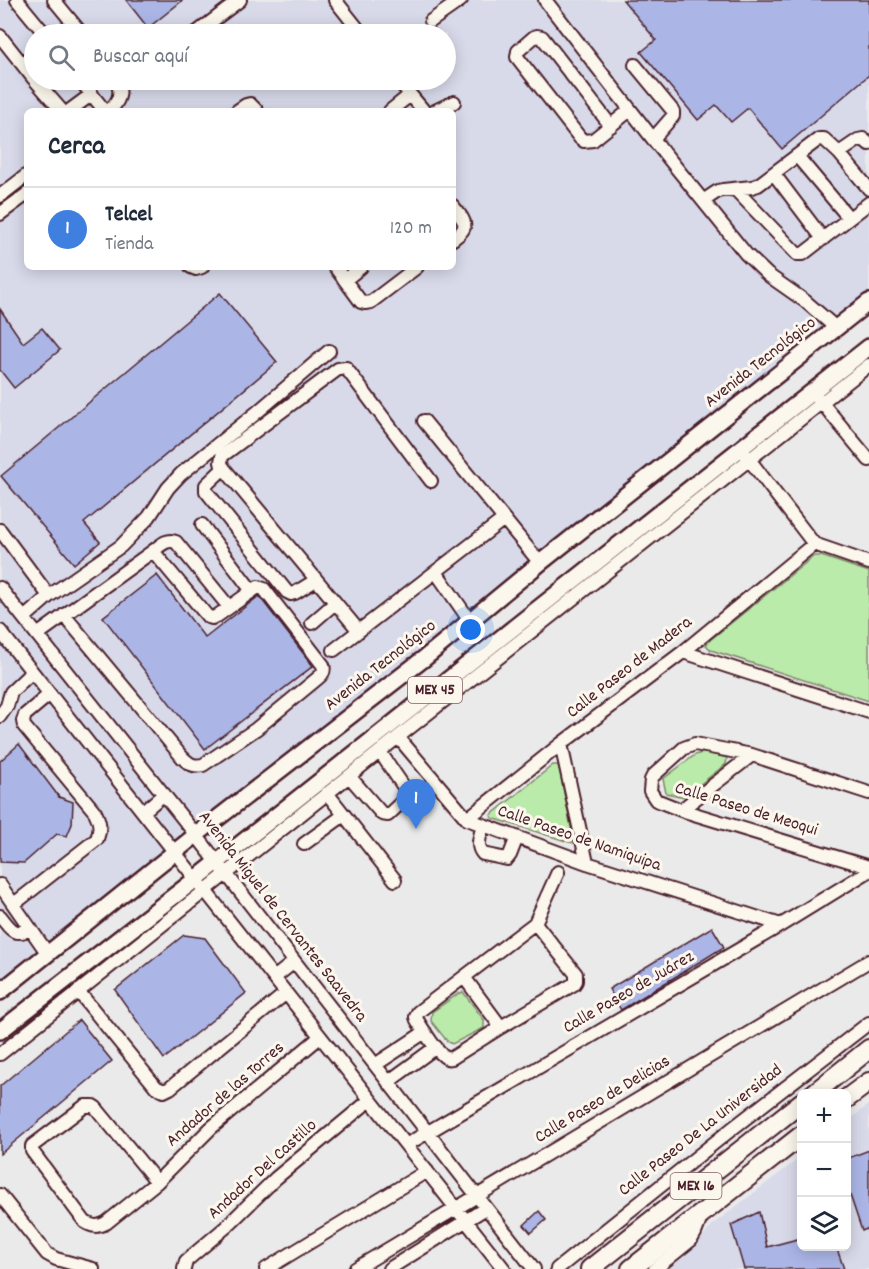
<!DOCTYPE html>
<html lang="es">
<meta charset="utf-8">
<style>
body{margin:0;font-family:Dekko,sans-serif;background:#f2f2f3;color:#1f2937}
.controls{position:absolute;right:18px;bottom:18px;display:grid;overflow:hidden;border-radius:9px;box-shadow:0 3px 15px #0003}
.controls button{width:54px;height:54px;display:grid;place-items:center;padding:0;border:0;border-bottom:2px solid #e0e1e3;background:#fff;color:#1f2937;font:30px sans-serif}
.you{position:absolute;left:471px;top:630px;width:21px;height:21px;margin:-15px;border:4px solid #fff;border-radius:50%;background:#1a73e8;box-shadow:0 0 0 9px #1a73e833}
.badge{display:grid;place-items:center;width:39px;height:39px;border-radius:50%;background:#4a1f2b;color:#fff;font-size:20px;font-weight:700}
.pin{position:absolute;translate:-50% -50px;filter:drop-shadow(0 2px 3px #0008)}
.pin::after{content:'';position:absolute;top:32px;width:21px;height:18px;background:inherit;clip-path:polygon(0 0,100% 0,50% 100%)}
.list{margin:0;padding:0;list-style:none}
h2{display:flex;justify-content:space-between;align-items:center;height:78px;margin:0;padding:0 24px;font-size:26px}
h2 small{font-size:20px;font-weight:400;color:#747a83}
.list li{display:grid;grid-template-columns:39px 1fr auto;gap:18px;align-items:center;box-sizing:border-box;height:84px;padding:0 24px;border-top:2px solid #e0e1e3}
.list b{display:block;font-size:22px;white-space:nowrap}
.list p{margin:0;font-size:20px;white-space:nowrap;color:#747a83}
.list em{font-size:20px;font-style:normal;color:#747a83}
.icon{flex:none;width:33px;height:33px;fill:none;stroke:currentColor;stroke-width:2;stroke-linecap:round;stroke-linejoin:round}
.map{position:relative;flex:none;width:869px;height:1269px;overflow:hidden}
.search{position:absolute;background:#fff;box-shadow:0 3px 15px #0003;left:24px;top:24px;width:432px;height:66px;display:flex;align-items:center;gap:15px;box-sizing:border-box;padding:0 21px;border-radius:33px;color:#747a83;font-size:22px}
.panel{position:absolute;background:#fff;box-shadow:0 3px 15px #0003;left:24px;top:108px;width:432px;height:162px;border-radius:9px}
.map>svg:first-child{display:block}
.built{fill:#d8daea;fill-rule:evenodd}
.green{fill:#baebab;stroke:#82856b;stroke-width:1.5}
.building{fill:#abb6e7;stroke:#4a1f2b;stroke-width:1.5}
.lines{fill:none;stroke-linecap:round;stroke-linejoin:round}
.minor-casing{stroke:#4a1f2b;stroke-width:16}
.major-casing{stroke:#4a1f2b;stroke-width:20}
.highway-casing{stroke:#4a1f2b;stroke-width:22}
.minor{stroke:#fbf7ec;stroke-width:12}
.major{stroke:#fbf7ec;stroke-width:15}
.highway{stroke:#fbf7ec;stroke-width:18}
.labels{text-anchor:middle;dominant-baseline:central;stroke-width:6;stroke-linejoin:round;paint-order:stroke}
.shield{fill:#fbf7ec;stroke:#7f6065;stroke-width:1.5}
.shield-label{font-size:16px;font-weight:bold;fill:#4a1f2b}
.street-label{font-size:18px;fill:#4a1f2b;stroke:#fbf7ec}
</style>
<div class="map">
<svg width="869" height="1269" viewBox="0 0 869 1269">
<rect width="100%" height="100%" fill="#ebeaeb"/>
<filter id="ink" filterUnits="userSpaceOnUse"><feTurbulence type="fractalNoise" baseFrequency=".0167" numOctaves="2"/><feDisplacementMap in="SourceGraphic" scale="12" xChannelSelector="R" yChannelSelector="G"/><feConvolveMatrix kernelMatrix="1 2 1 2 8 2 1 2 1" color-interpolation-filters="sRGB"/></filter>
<g filter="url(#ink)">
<path class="built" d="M0 0H869V295L0 988ZM34 34H446V80H34ZM27 111H453V267H27Z
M869 1104V1269H669L696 1246 713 1224 801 1157 802 1246H846L847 1122Z"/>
<path class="green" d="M814 556H821L869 572V701L711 650 706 645 710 640Z
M705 752 727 758 726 764 684 797 666 793 663 779 695 755Z
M553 765H558L560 772 574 843 569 842 492 818 491 815Z
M463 992 484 1020V1028L452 1044 447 1041 431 1021 432 1012 458 994Z"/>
<path class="building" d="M126 0H183L148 28Z
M623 0H869V75L782 149 748 108 731 122 716 105 698 120 641 52 656 40Z
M220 293 277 362 84 523 100 542 74 564 1 476Z
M0 309 23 343 42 328 60 350 14 388 0 370Z
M157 575 205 638 259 596 313 666 205 749 103 617Z
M19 744 59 797 73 802 72 824 67 836 57 834 24 863 0 862V761Z
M712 927 724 947 621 1010 609 989Z
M184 935 205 938 246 993 164 1059 115 990Z
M79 1020 112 1061 0 1154V1086Z
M869 1150V1228L862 1231 846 1183V1159Z
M539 1211 546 1220 531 1233 524 1225Z
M759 1212 767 1247 801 1238V1246H836L844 1269H744L731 1225Z"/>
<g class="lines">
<g class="minor-casing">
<path id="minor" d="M17 0 45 34
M54 0 82 34
M335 0 362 34
M545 0 653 139 746 254 768 275 805 301 836 328
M431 21 461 0
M195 34 240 0
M0 36 34 79
M635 65 673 111V116L653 139
M35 80 62 111
M80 80 105 111
M398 80 424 111
M69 111 92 94
M108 111C119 103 123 92 116 80
M237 111 246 105 250 104 257 111
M390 111 410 95
M435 111 454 102
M611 126 542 37 537 36 534 37 518 51 517 57 580 138 584 141 593 140 630 110
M839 153 869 189
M797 156 849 218
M774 174 823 239
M735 189 797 254H803L869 203
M0 196 27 175
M703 201 718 191 723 190 752 187 758 185 819 139H824L839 153 858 140 863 139 869 144
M453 206C465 222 471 226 453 239
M0 214 27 194
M191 267 196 269 202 267
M335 267 361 302 365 303 371 302 417 267
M345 280 361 267
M817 397 869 460
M424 421 540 563
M745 454 814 544 869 563
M224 468 206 485V491L287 592 291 594 295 593 316 580
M202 525 252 591
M0 530 49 596 24 618
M153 551C160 546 167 538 176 542L229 607
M436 572 470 621
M0 588 196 835 534 1269
M49 596 121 546 149 517 168 488 181 474 255 414 329 351
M312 623 335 603
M0 631 504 1269
M359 631 222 466 221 462 222 456 338 369 346 368 431 481
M37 635 153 551 208 617 212 618 217 616 255 589 258 587 264 589 323 665C325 671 323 674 318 678L256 729 203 765C193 767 189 764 182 757L64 615
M334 650 504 519
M683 652 869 712
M0 716 7 706 11 692 32 672
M398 737 467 819 587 863 781 925
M561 744 587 863
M349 776 382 814 388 815 406 798 408 793 380 752
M327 793 395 880
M869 793 752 755 695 744 684 748 653 776 651 780 650 791 656 800 681 810 869 867
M681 810 752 755
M143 812 164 794
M467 819 561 744 683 652 814 544
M483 825C481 834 475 846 483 854L507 859 510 855 517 837
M304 844 344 815
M0 885 48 954
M14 904 97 839C101 828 100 822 95 812L24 726 23 721 25 715 50 694
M0 916C11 929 13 937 31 929
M535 923 576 974V981L574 984 501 1027 452 1058C451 1058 449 1059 447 1058 439 1056 422 1028 417 1020L416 1017 418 1012 535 923 558 872
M464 977 501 1027
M274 978 294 962
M78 991 156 1087 164 1091 170 1088 286 993
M0 1054 398 737 869 365
M375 1065 425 1032
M388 1082 436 1047
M406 1145 781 925 869 871
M157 1182 96 1108 93 1106H85L32 1146V1151L85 1222C93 1227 98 1227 106 1223L157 1182 211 1128 320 1037
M0 1195 47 1254 56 1259 93 1269
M184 1269 186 1261 226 1227 276 1178 370 1100
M266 1269 427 1171
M355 1269 869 961
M389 1269 486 1208
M557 1269 733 1128 869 1023
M655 1269 691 1240 695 1233 702 1215"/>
</g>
<g class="major-casing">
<path id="major" d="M0 992 196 835 426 657 540 563 869 302
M0 1031 196 879 869 347"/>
</g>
<g class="highway-casing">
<path id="highway" d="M813 1094 869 1049
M846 1099 869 1082
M590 1269 802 1102
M631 1269 802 1135"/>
</g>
<use href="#minor" class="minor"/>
<use href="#major" class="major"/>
<use href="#highway" class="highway"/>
</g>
</g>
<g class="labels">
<g class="shield">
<rect x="408" y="677" width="54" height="26" rx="4.5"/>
<rect x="670.5" y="1173" width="51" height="26" rx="4.5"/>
</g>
<g class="shield-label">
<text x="435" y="690">MEX 45</text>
<text x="696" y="1186">MEX 16</text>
</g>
<g class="street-label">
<text transform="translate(761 363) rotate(-38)">Avenida Tecnológico</text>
<text transform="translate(381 666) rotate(-38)">Avenida Tecnológico</text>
<text transform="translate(630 668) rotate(-38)">Calle Paseo de Madera</text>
<text transform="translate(746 810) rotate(17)">Calle Paseo de Meoqui</text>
<text transform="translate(579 839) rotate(19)">Calle Paseo de Namiquipa</text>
<text transform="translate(282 917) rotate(52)">Avenida Miguel de Cervantes Saavedra</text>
<text transform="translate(629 993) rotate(-30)">Calle Paseo de Juárez</text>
<text transform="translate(226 1095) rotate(-41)">Andador de las Torres</text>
<text transform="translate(603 1100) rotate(-31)">Calle Paseo de Delicias</text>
<text transform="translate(701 1131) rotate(-38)">Calle Paseo De La Universidad</text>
<text transform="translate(263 1170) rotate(-42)">Andador Del Castillo</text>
</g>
</g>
</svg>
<div class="controls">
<button>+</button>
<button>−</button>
<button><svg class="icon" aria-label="layers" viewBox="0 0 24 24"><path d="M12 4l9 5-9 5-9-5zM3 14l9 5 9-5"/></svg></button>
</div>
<div class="you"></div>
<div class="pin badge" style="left:416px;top:829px;background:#3f7fe0">1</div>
<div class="search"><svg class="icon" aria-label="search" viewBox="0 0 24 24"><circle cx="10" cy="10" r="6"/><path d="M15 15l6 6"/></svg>Buscar aquí</div>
<section class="panel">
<h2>Cerca<small></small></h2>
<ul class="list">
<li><span class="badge" style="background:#3f7fe0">1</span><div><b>Telcel</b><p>Tienda</p></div><em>120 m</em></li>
</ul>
</section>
</div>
